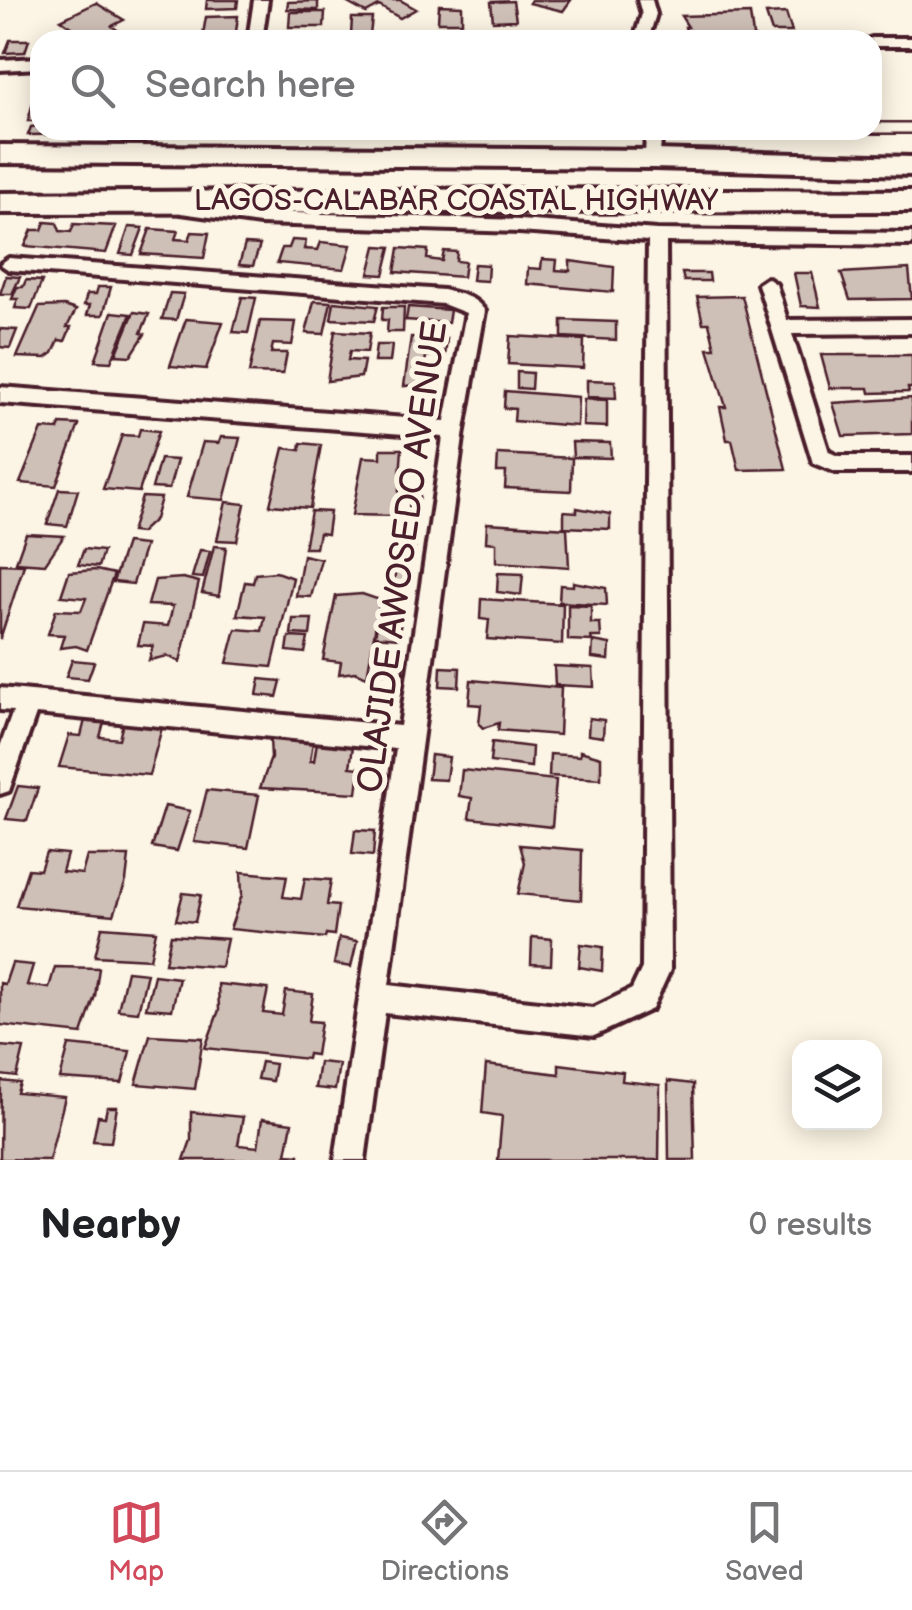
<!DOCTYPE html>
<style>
body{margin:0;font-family:"Balsamiq Sans",sans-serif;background:#f6f6f6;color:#202124}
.controls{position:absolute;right:30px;bottom:30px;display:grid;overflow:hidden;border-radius:20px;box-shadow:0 5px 25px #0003}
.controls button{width:90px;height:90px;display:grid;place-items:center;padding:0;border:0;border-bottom:2px solid #e0e0e0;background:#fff;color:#202124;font:50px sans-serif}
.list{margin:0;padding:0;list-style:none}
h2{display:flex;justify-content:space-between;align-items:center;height:130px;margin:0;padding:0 40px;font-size:42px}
h2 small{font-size:32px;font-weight:400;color:#757577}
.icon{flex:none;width:55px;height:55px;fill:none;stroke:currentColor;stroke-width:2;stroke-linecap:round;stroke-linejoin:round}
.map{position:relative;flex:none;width:912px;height:1160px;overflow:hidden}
.search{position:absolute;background:#fff;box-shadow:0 5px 25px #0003;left:30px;right:30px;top:30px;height:110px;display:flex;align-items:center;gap:25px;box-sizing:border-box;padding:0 35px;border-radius:30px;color:#757577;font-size:38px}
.sheet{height:310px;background:#fff}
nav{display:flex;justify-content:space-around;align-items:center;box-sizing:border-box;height:140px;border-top:2px solid #e0e0e0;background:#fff;font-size:28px;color:#757577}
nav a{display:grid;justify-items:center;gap:5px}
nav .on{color:#d1495b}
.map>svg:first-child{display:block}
.building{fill:#cfc0b7;stroke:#4a1f2b;stroke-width:2.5}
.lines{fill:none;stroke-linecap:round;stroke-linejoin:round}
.lane-casing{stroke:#4a1f2b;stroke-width:14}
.street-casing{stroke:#4a1f2b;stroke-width:8}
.highway-casing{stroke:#4a1f2b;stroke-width:8}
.lane{stroke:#fcf5e5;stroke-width:9}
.street{fill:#fcf5e5;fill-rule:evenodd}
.highway{fill:#fcf5e5;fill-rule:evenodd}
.labels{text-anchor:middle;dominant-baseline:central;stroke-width:10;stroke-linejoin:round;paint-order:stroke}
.far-street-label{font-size:30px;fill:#4a1f2b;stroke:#fcf5e5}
.street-label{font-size:35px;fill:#4a1f2b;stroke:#fcf5e5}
</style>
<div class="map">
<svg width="912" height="1160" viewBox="0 0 912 1160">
<rect width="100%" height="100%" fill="#fcf5e5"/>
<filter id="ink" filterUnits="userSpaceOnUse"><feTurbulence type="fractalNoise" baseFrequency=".01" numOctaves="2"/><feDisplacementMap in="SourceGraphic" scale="20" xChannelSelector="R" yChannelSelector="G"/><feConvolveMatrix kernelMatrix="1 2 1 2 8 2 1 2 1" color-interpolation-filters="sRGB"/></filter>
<g filter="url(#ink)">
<path class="building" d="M207 0H238L237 8 206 9Z
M342 0H400L416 9 400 18 379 6 366 13Z
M531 0H571L563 11 529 3Z
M318 1V10L287 9 288 2Z
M513 1 516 20 493 21 491 2Z
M96 3 124 20 112 26 121 33 107 40H81L86 36 61 20Z
M439 5 462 6V22H438Z
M290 12H325L324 27H289Z
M786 13 792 32H772L766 14Z
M750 14 753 36 759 40 688 39 685 27H688L681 16Z
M238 16 235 40H202L206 17Z
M352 18H372L370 35H351Z
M10 40H29L25 52 5 53Z
M37 87 40 121H28Z
M40 126V130H101L100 134 28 135 31 127Z
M45 222 57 223 60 231 71 232 74 224 116 226 106 253 25 246 32 230H42Z
M129 227 143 228 133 255 120 254Z
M150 229 178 231 175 239 189 240 192 232 209 233 204 258 141 254Z
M292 240 306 241 304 249 318 250 321 242 351 245 344 269 277 263 282 248H289Z
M245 244 260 245 253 266 239 265Z
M376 246 391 247 384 275 369 274Z
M399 248 428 250 427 259 442 261 444 251 457 252 456 261 465 262 463 277 395 272Z
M542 259 557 260 556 270 570 271V261L614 267 613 292 527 284 528 268 541 269Z
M474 264 488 265 487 281 472 280Z
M909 269 912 299 850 300 841 273Z
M682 273H709L710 281H684Z
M794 273H812L820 307 801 306Z
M6 276 20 277 12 294H0Z
M26 280 42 281 31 309 15 308 18 299H12L17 287H23Z
M98 287H111L103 315H87L90 305H84L87 294H96Z
M170 293 184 294 176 320 162 319Z
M742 296 786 469 739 470 732 440H727L720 407H726L708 348H715L709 323H703L697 297Z
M242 297 256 298 248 333 233 332Z
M314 301 331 302 324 334 306 333Z
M334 302 378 306 374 321 331 319Z
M64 306 76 310 67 327H71L65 341 59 340 53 353 46 358 17 357 39 307Z
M383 307H404L403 332H387L388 320H382Z
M408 307 450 310 448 323 406 320Z
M112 312 131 314 111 362 95 361Z
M134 312 149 314 141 333 145 334 131 356 116 355Z
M186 319 223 322 206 369 170 366Z
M562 320 616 322V340L562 337Z
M260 321 296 322 292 345 273 344 271 353H287L283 374 249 373Z
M0 329 17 330 10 348 0 347Z
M335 331 370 333 367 352 350 351 348 360 364 361 361 377 327 381Z
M510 336 584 340 583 368 508 364Z
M411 337 447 339 445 357 426 356 425 365 442 366 440 383 404 386Z
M376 345H392L390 362H374Z
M821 355H912V388H908L909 392 870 393 869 388H830Z
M517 372 532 373 531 389 517 388Z
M587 380 615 381 616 398 587 397Z
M505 391 578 397 577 426 514 421 515 409 504 408Z
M912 398V434L843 436 833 403Z
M584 399 607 400V427L583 426Z
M60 424 79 425 56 486 20 483 42 429 58 430Z
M140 429 159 431 139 492 103 489 122 435 138 436Z
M221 437 240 438 224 500 187 497 203 442 219 443Z
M572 442 610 443 611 458 573 457Z
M301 443 321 445 310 508 270 505 284 448 300 450Z
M381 449H402L397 516 352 515 363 457 381 458Z
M498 454 572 458 571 491 505 488 506 472H497Z
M160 459 177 460 169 489 152 488Z
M59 489 78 490 67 526 47 524Z
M411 493H420L417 517 408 516Z
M142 497 161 498 155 519 140 533 131 532Z
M226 502 245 504 237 541 217 540Z
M577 508 610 514V529L564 527V511L577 512Z
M311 511 330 512 327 534 319 533 316 548H304Z
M396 519 417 520 414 559 392 558Z
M487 523 567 528 569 567 496 562V543L486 542Z
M26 534 64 536 45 564 16 562Z
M126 543 145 545 133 584 113 582Z
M214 546 226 547 219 596 202 593Z
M84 549 103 551 98 567 78 565Z
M200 550 210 551 203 578 192 577Z
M303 555 321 559 311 597 296 596Z
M0 564 24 565 0 639Z
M396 568 409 569 405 593 392 592Z
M96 570 114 574 87 650 76 646 60 648 64 635 48 634 56 610 81 611 86 598 61 596 69 572Z
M276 572 293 578 272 667 227 663 236 629 262 631 265 617 237 615 245 582 253 583 255 574Z
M498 573 523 574 521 595 497 592Z
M183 578 199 582 180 662 168 656 149 660 153 646 138 645 143 624 168 626 173 606 148 605 155 580Z
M573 582 606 588 607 605 559 602 560 585 573 586Z
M362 594 380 600 367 677 355 672 339 674 341 662 323 660 336 596Z
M481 599 563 604 562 644 487 639 489 620 480 619Z
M568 605 591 606V623H600L601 637H591L592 641 568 640Z
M380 609 403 611 398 638 375 636Z
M293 619H312L310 635 291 634Z
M289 637 308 638 305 653 287 651Z
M593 641 610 644 609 660 592 658Z
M385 652 404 653 403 673 383 672Z
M72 660 94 662 88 679 66 677Z
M554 666 593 668 594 687 555 685Z
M441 667 460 668 459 687 440 686Z
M260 679 281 681 277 697 257 695Z
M471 680 561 688 559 735 498 730 499 723 483 728 479 724 481 705 469 704Z
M589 718 604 720 603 737 588 735Z
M85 720 104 722 100 737 119 739 123 723 163 724 149 775 59 767 69 735 81 736Z
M318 736 335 737 334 744 353 746 350 767 360 768 357 793 260 788 271 758 270 738 313 742 310 761H314Z
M492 742 532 747 531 767 490 762Z
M580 751 601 757V779L549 776 550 754 580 756Z
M431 755 449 757 446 780 428 779Z
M462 770 556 780 552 827 469 818 472 798 459 796Z
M18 786 38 788 27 821 6 819Z
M207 790 259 795 248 848 194 842Z
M165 806 190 811 177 851 152 847Z
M355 830 375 831 373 856 352 854Z
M520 845 582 850 581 900 518 894 525 863Z
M46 852 67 854 62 872 82 874 87 856H129L126 881 114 915 16 906 28 869 40 870Z
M241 872 287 876 283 897 301 899 305 878 331 880 327 905 338 906 334 935 326 934 325 938 230 929 242 895Z
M183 893 201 895 195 922 176 920Z
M102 927 156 931 150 959 95 956Z
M171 935 227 939 221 967 165 963Z
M532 937 552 939 551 965 531 964Z
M339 938 357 941 351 967 334 964Z
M581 944 603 947 602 971 579 967Z
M12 963 33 965 27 985 49 988 55 967 99 968 95 996 82 1034 0 1025V983L5 984Z
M127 971 147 973 138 1012 118 1010Z
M154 975 179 978 172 1010 146 1008Z
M218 984 268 989 263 1013 282 1015 286 991 313 994 309 1021 321 1022 316 1055 308 1054 307 1059 205 1048 219 1010Z
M150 1035 203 1038 195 1089 136 1084Z
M69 1045 130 1051 122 1083 60 1079Z
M0 1046 24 1048 17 1077 0 1075Z
M261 1062 275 1064 272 1081 257 1079Z
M319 1062 339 1064 335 1090 315 1088Z
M559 1064 623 1072 622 1081 660 1085 659 1160H498L502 1116 482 1113 486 1065 559 1074Z
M1 1081 20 1083 17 1093 65 1097 49 1160 0 1159Z
M668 1081 693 1084 695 1160H669Z
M107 1107H117L111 1142 93 1141 98 1116 105 1117Z
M191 1112 243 1117 238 1145 258 1147 262 1119 292 1123 286 1154 299 1155V1160H184L191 1140Z"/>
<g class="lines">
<g class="lane-casing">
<path id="lane" d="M872 128H912"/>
</g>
<g class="street-casing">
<path id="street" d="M254 0H268L262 40H248Z
M638 0H652L656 14 648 40H634L642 14Z
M872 38H912V46H872V40H866Z
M40 58V68L0 70V60Z
M646 130H662L659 163 653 164 645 159Z
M187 203 260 212 519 220 657 230 912 233V245L666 242 670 970 652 1009 594 1036 385 1013 365 1160H335L396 749 36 714 9 791 0 794V747L13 711 0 710V688L400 726 443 437 0 403V387L445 421 466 313 443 304 9 270 0 264 9 258 443 290C460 294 475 296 485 311L464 430 389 985 593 1008 632 989 642 968 648 241 519 232 260 224 181 213 178 209Z
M767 278 776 284 787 320 912 319V333L792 334 829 452 838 456H912V472H836L813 463 758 284Z"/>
</g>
<g class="highway-casing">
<path id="highway" d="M0 145 653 150 912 157V175L653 168 0 163Z
M529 189 912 191V211L0 213V193Z"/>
</g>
<use href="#lane" class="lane"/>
<use href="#street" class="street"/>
<use href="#highway" class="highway"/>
</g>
</g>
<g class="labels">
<g class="far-street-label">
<text x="456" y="201">LAGOS-CALABAR COASTAL HIGHWAY</text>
</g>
<g class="street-label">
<text transform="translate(403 557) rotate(-82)">OLAJIDE AWOSEDO AVENUE</text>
</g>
</g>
</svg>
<div class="controls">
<button><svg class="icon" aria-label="layers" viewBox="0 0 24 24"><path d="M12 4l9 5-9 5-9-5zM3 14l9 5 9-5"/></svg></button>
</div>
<div class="search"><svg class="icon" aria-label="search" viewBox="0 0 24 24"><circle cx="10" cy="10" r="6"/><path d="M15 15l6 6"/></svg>Search here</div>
</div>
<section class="sheet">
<h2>Nearby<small>0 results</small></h2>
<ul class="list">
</ul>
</section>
<nav>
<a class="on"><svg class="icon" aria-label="map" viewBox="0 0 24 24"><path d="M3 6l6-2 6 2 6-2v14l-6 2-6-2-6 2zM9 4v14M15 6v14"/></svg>Map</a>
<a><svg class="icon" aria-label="directions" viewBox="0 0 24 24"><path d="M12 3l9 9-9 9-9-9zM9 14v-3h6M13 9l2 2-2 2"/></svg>Directions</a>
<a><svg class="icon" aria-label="saved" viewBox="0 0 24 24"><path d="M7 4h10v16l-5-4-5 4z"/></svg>Saved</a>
</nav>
